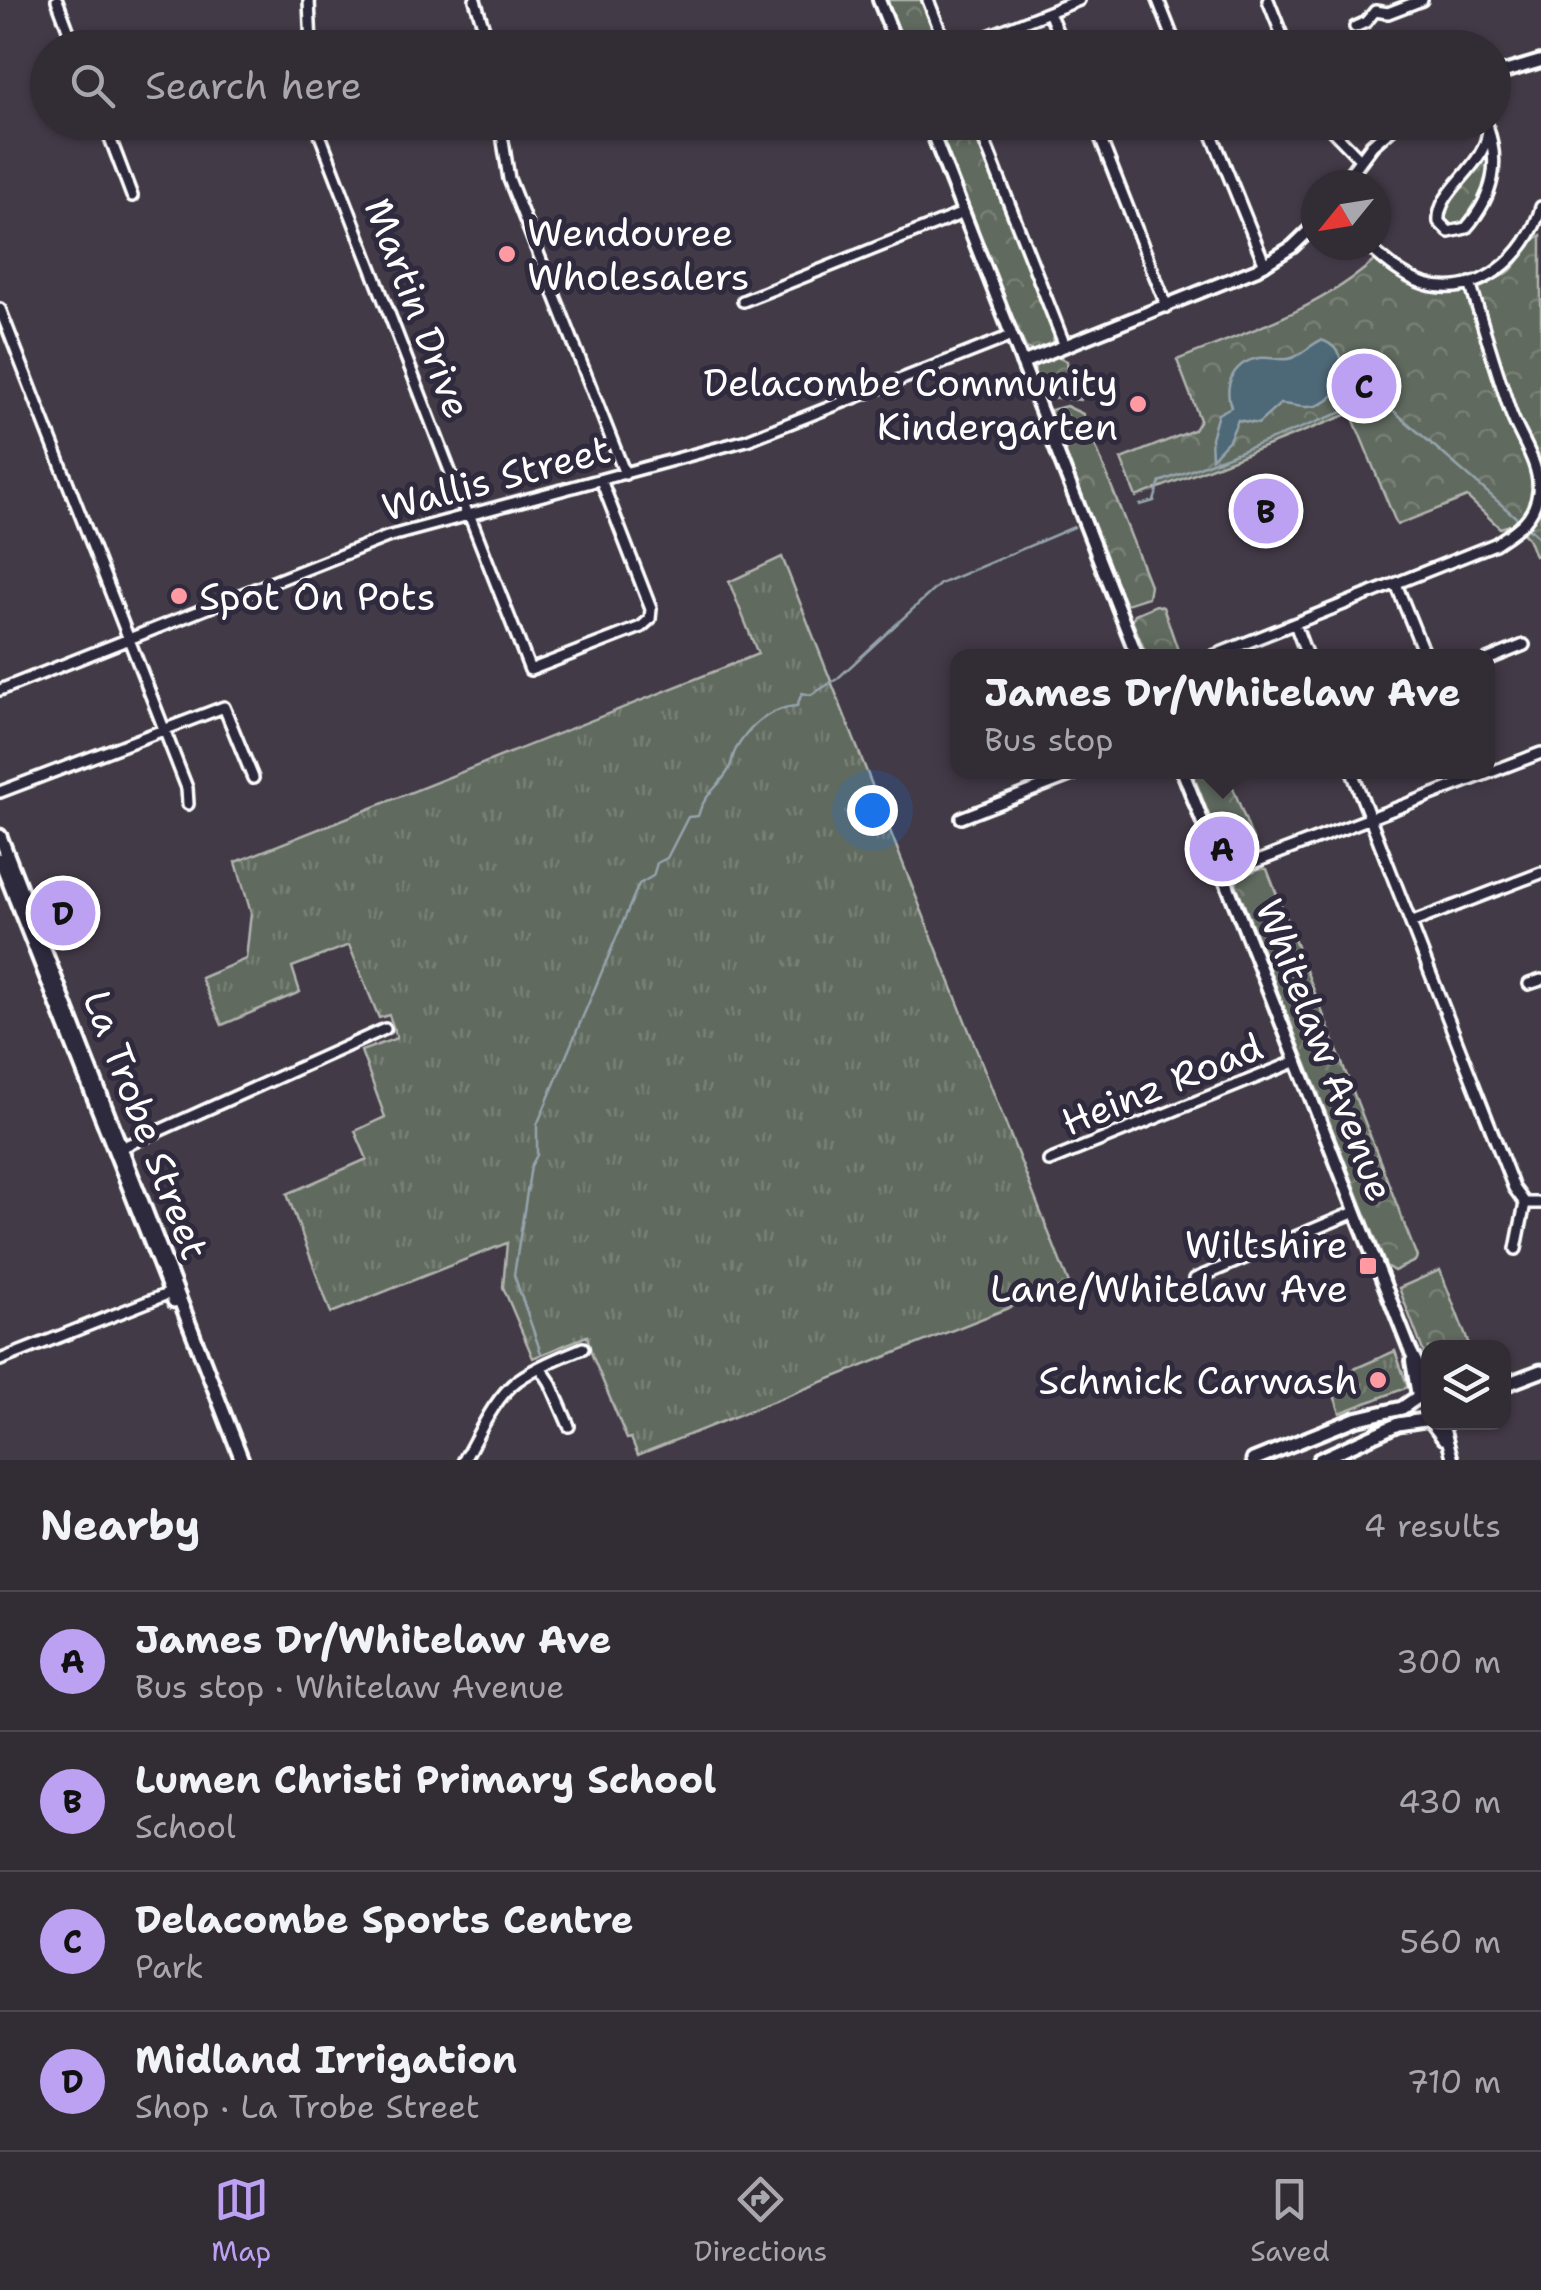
<!DOCTYPE html>
<meta charset="utf-8">
<style>
body{margin:0;font-family:"Shantell Sans",sans-serif;background:#3a343d;color:#f1f3f6}
.controls{position:absolute;right:30px;bottom:30px;display:grid;overflow:hidden;border-radius:20px;box-shadow:0 2px 8px #0004}
.controls button{width:90px;height:90px;display:grid;place-items:center;padding:0;border:0;border-bottom:2px solid #4d4850;background:#322c35;color:#f1f3f6;font:50px sans-serif}
.compass{position:absolute;left:1301px;top:170px;width:90px;height:90px;border-radius:50%;background:#322c35;box-shadow:0 2px 8px #0004;rotate:240deg}
.you{position:absolute;left:872px;top:810px;width:35px;height:35px;margin:-25px;border:8px solid #fff;border-radius:50%;background:#1a73e8;box-shadow:0 0 0 15px #1a73e833}
.badge{display:grid;place-items:center;width:65px;height:65px;border-radius:50%;background:#bca0f2;color:#111;font-size:32px;font-weight:700}
.pin{position:absolute;translate:-50% -50%;border:5px solid #fff;box-shadow:0 2px 10px #0006}
.popup{position:absolute;left:950px;top:649px;width:545px;height:130px;box-sizing:border-box;display:grid;place-content:center;border-radius:20px;background:#322c35;filter:drop-shadow(0 2px 8px #0005);font-size:32px;white-space:nowrap;color:#a8a7ad}
.popup b{font-size:38px;color:#f1f3f6}
.popup::after{content:'';position:absolute;left:50%;top:100%;margin-left:-20px;border:20px solid transparent;border-top-color:#322c35}
.list{margin:0;padding:0;list-style:none}
h2{display:flex;justify-content:space-between;align-items:center;height:130px;margin:0;padding:0 40px;font-size:42px}
h2 small{font-size:32px;font-weight:400;color:#a8a7ad}
.list li{display:grid;grid-template-columns:65px 1fr auto;gap:30px;align-items:center;box-sizing:border-box;height:140px;padding:0 40px;border-top:2px solid #4d4850}
.list b{display:block;font-size:38px;white-space:nowrap}
.list p{margin:0;font-size:32px;white-space:nowrap;color:#a8a7ad}
.list em{font-size:32px;font-style:normal;color:#a8a7ad}
.icon{flex:none;width:55px;height:55px;fill:none;stroke:currentColor;stroke-width:2;stroke-linecap:round;stroke-linejoin:round}
.map{position:relative;flex:none;width:1541px;height:1460px;overflow:hidden}
.search{position:absolute;background:#322c35;box-shadow:0 2px 8px #0004;left:30px;right:30px;top:30px;height:110px;display:flex;align-items:center;gap:25px;box-sizing:border-box;padding:0 35px;border-radius:55px;color:#a8a7ad;font-size:38px}
.sheet{height:690px;background:#322c35}
nav{display:flex;justify-content:space-around;align-items:center;box-sizing:border-box;height:140px;border-top:2px solid #4d4850;background:#322c35;font-size:28px;color:#a8a7ad}
nav a{display:grid;justify-items:center;gap:5px}
nav .on{color:#bca0f2}
.map>svg:first-child{display:block}
.grass{fill:url(#grass-tufts);stroke:#b0b4ae;stroke-width:2.5}
.forest{fill:url(#forest-crowns);stroke:#b0b4ae;stroke-width:2.5}
.water{fill:#4e6777;stroke:#95a4ad;stroke-width:2.5}
.lines{fill:none;stroke-linecap:round;stroke-linejoin:round}
.stream{stroke:#95a4ad;stroke-width:2.5}
.minor-casing{stroke:#fff;stroke-width:16}
.tertiary-casing{stroke:#fff;stroke-width:18}
.secondary-casing{stroke:#fff;stroke-width:19}
.minor{stroke:#2f2a3d;stroke-width:9}
.tertiary{stroke:#2f2a3d;stroke-width:10}
.secondary{stroke:#2f2a3d;stroke-width:11}
.poi-dot{fill:#ff9aa2;stroke:#2f2a3d;stroke-width:4}
.labels{text-anchor:middle;dominant-baseline:central;stroke-width:10;stroke-linejoin:round;paint-order:stroke}
.poi-label{font-size:38px;fill:#fff;stroke:#2f2a3d;text-anchor:end}
.street-label{font-size:38px;fill:#fff;stroke:#2f2a3d}
</style>
<div class="map">
<svg width="1541" height="1460" viewBox="0 0 1541 1460">
<defs>
<pattern id="grass-tufts" width="24" height="20" patternUnits="userSpaceOnUse" patternTransform="scale(2.5)"><rect width="24" height="20" fill="#616a5e"/><path d="M3 7l-1-3M5 7V3M7 7l1-3M15 17l-1-3M17 17v-4M19 17l1-3" fill="none" stroke="#798076"/></pattern>
<pattern id="forest-crowns" width="20" height="18" patternUnits="userSpaceOnUse" patternTransform="scale(2.5)"><rect width="20" height="18" fill="#616a5e"/><path d="M2 6a3 3 0 1 1 6 0M12 15a3 3 0 1 1 6 0" fill="none" stroke="#798076"/></pattern>
</defs>
<rect width="100%" height="100%" fill="#433a47"/>
<filter id="ink" filterUnits="userSpaceOnUse"><feTurbulence type="fractalNoise" baseFrequency=".01" numOctaves="2"/><feDisplacementMap in="SourceGraphic" scale="20" xChannelSelector="R" yChannelSelector="G"/><feConvolveMatrix kernelMatrix="1 2 1 2 8 2 1 2 1" color-interpolation-filters="sRGB"/></filter>
<g filter="url(#ink)">
<path class="grass" d="M782 557 1069 1284 638 1455 631 1438 627 1439 592 1355 587 1336 533 1358 503 1287 507 1243 331 1313 287 1194 367 1159 355 1131 385 1117 361 1051 397 1038 389 1015 379 1018 349 945 292 967 300 992 222 1025 201 978 246 959 251 913 236 862 758 654 729 582Z
M1395 1351 1408 1387 1340 1413 1329 1380Z"/>
<path class="forest" d="M886 0H922L939 47H904Z
M934 123H970L1054 336 1052 346 1035 352 1026 348 1005 302Z
M1489 146C1497 176 1483 215 1454 229L1444 224 1442 212Z
M1541 235V554L1535 556 1528 538 1514 524 1500 528 1467 497 1397 525 1351 413 1136 497 1121 459 1194 430 1200 420 1177 360C1244 333 1321 309 1376 259 1410 287 1447 303 1490 282 1497 278 1506 275 1511 270 1523 259 1526 243 1541 235Z
M1057 356 1067 361 1069 387 1074 393 1081 394 1080 400 1048 397 1034 375 1035 365Z
M1066 406 1083 414 1150 585 1148 597 1126 604 1121 598 1050 419 1051 410Z
M1156 605 1163 607 1180 656H1147L1132 620 1135 614Z
M1192 772H1227L1257 850 1232 861 1226 858Z
M1261 868 1267 869 1417 1257 1415 1261 1394 1271 1386 1266 1236 884 1239 877Z
M1440 1270 1470 1347 1428 1348V1364L1399 1288Z"/>
<path class="water" d="M1321 340C1351 348 1348 393 1321 404 1307 411 1295 404 1280 404L1258 424 1238 420 1229 440 1212 458 1211 438 1218 414 1231 407C1223 384 1234 362 1259 358 1271 356 1281 362 1292 358 1303 354 1310 345 1321 340Z"/>
<g class="lines">
<path class="stream" d="M1140 505 1154 501 1160 482 1379 398 1519 520
M1525 525 1541 539
M541 1353 514 1275 531 1166 537 1155V1125L639 884 653 876 657 863 667 858 688 817 698 816C703 795 718 788 728 771 732 764 732 756 736 749 750 726 769 708 797 706L802 693 811 695 837 679 940 584 1074 527"/>
<g class="minor-casing">
<path id="minor" d="M57 0 75 48
M309 0 311 48
M475 0 490 48
M928 0 947 48
M1158 0 1177 48
M1268 0 1287 48
M1049 12 1064 48
M1355 27 1366 22 1375 11 1388 13 1422 0
M958 48 1079 0
M104 122 132 196
M315 122 467 515
M500 122 509 179 625 474
M977 122 1065 346
M1094 122 1167 307
M1207 122 1265 265
M1324 122 1360 159
M1486 122C1501 163 1494 196 1466 228L1449 232 1439 222C1436 189 1488 167 1488 127
M1367 245C1384 260 1403 277 1425 284 1478 300 1528 256 1541 207
M743 301 963 213
M0 309 187 788 188 804
M469 514 530 670 641 627 650 619 651 609 601 480
M1396 584 1425 656
M1295 624 1307 656
M1213 656 1495 544C1516 530 1535 519 1538 492 1541 464 1519 437 1510 411 1496 369 1483 326 1470 283
M1487 660 1524 645
M0 690 387 537 747 440 1011 336
M1352 772 1514 1188 1525 1203H1541
M0 792 224 707 253 778
M961 818 1080 772
M1224 874 1541 753
M1413 922 1541 873
M1529 984 1541 980
M123 1147 385 1029
M1049 1161 1297 1061
M1516 1249 1525 1203
M1195 1279 1355 1212
M0 1360 170 1293
M540 1367 550 1382 569 1426
M1430 1422 1443 1439
M1442 1422 1453 1460
M464 1460C479 1434 494 1398 518 1380 538 1366 561 1357 583 1348"/>
</g>
<g class="tertiary-casing">
<path id="tertiary" d="M879 0 898 48
M1494 75 1541 61
M928 122 1137 656
M1342 185 1372 145 1398 122
M1022 363 1257 269 1292 247 1316 224
M1183 772 1410 1350 1428 1386
M1412 1361 1418 1396"/>
</g>
<g class="secondary-casing">
<path id="secondary" d="M0 836 242 1460
M0 859 174 1301
M1504 1385 1541 1371
M1253 1460 1355 1419 1402 1408 1428 1390
M1319 1460 1398 1424 1424 1420"/>
</g>
<use href="#minor" class="minor"/>
<use href="#tertiary" class="tertiary"/>
<use href="#secondary" class="secondary"/>
</g>
</g>
<g class="poi-dot">
<circle cx="507" cy="254" r="10"/>
<circle cx="1138" cy="404" r="10"/>
<circle cx="179" cy="596" r="10"/>
<rect x="1358" y="1256" width="20" height="20" rx="5"/>
<circle cx="1378" cy="1380" r="10"/>
</g>
<g class="labels">
<g class="poi-label">
<text x="527" y="232" text-anchor="start">Wendouree<tspan x="527" dy="44">Wholesalers</tspan></text>
<text x="1118" y="382">Delacombe Community<tspan x="1118" dy="44">Kindergarten</tspan></text>
<text x="199" y="596" text-anchor="start">Spot On Pots</text>
<text x="1348" y="1244">Wiltshire<tspan x="1348" dy="44">Lane/Whitelaw Ave</tspan></text>
<text x="1358" y="1380">Schmick Carwash</text>
</g>
<g class="street-label">
<text transform="translate(418 308) rotate(69)">Martin Drive</text>
<text transform="translate(496 478) rotate(-15)">Wallis Street</text>
<text transform="translate(1325 1050) rotate(69)">Whitelaw Avenue</text>
<text transform="translate(1162 1084) rotate(-22)">Heinz Road</text>
<text transform="translate(146 1125) rotate(69)">La Trobe Street</text>
</g>
</g>
</svg>
<div class="controls">
<button><svg class="icon" aria-label="layers" viewBox="0 0 24 24"><path d="M12 4l9 5-9 5-9-5zM3 14l9 5 9-5"/></svg></button>
</div>
<svg class="compass" viewBox="-18 -18 36 36"><path d="M0-13l5 13h-10z" fill="#e53935"/><path d="M0 13l5-13h-10z" fill="#a8a7ad"/></svg>
<div class="you"></div>
<div class="pin badge" style="left:1222px;top:849px">A</div>
<div class="popup"><b>James Dr/Whitelaw Ave</b>Bus stop</div>
<div class="pin badge" style="left:1266px;top:511px">B</div>
<div class="pin badge" style="left:1364px;top:386px">C</div>
<div class="pin badge" style="left:63px;top:913px">D</div>
<div class="search"><svg class="icon" aria-label="search" viewBox="0 0 24 24"><circle cx="10" cy="10" r="6"/><path d="M15 15l6 6"/></svg>Search here</div>
</div>
<section class="sheet">
<h2>Nearby<small>4 results</small></h2>
<ul class="list">
<li><span class="badge">A</span><div><b>James Dr/Whitelaw Ave</b><p>Bus stop · Whitelaw Avenue</p></div><em>300 m</em></li>
<li><span class="badge">B</span><div><b>Lumen Christi Primary School</b><p>School</p></div><em>430 m</em></li>
<li><span class="badge">C</span><div><b>Delacombe Sports Centre</b><p>Park</p></div><em>560 m</em></li>
<li><span class="badge">D</span><div><b>Midland Irrigation</b><p>Shop · La Trobe Street</p></div><em>710 m</em></li>
</ul>
</section>
<nav>
<a class="on"><svg class="icon" aria-label="map" viewBox="0 0 24 24"><path d="M3 6l6-2 6 2 6-2v14l-6 2-6-2-6 2zM9 4v14M15 6v14"/></svg>Map</a>
<a><svg class="icon" aria-label="directions" viewBox="0 0 24 24"><path d="M12 3l9 9-9 9-9-9zM9 14v-3h6M13 9l2 2-2 2"/></svg>Directions</a>
<a><svg class="icon" aria-label="saved" viewBox="0 0 24 24"><path d="M7 4h10v16l-5-4-5 4z"/></svg>Saved</a>
</nav>
